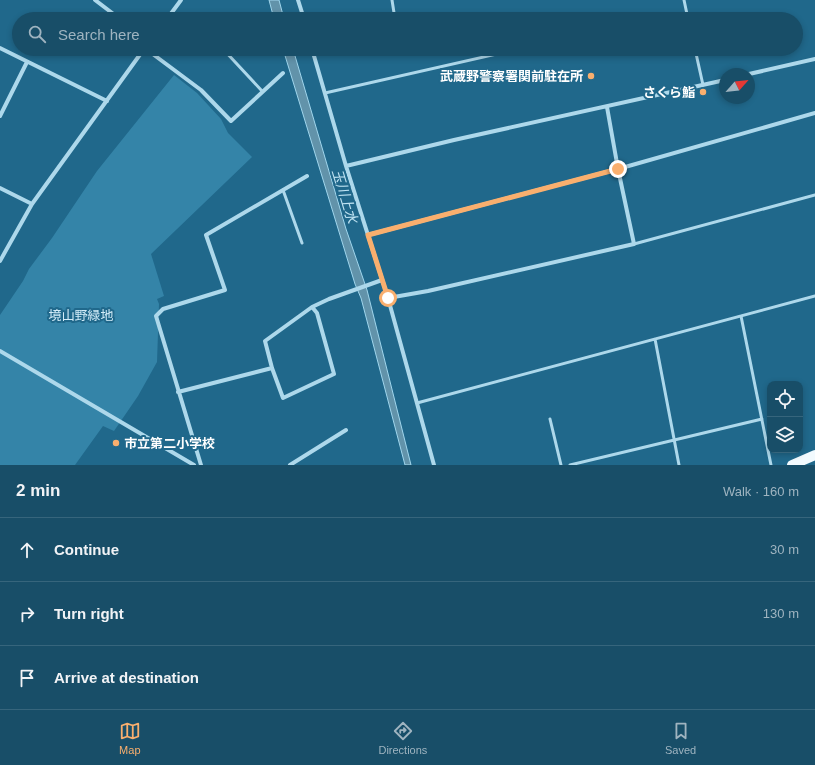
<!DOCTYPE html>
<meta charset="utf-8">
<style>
body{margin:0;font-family:Arial,"Noto Sans JP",sans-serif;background:#21556e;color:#f1f3f6}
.controls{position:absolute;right:12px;bottom:12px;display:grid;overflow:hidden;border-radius:8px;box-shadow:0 2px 6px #0003}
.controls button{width:36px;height:36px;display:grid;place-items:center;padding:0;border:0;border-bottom:1px solid #36657c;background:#184e68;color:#f1f3f6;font:20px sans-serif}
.compass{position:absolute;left:719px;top:68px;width:36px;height:36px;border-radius:50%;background:#184e68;box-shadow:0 2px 6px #0003;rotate:63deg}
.stop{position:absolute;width:12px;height:12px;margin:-9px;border:3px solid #f9af6e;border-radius:50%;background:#fff}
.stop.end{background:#f9af6e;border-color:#fff;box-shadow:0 1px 4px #0008}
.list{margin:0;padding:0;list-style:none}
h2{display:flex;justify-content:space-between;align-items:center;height:52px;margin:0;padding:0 16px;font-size:17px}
h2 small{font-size:13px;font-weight:400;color:#9fb4c0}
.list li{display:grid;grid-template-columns:26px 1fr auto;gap:12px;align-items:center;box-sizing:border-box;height:64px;padding:0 16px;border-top:1px solid #36657c}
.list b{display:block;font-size:15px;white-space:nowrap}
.list em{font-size:13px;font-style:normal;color:#9fb4c0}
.icon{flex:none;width:22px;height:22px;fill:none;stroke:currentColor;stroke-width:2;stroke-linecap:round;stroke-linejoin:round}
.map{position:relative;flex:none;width:815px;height:465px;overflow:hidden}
.search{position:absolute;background:#184e68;box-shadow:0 2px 6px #0003;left:12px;right:12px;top:12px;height:44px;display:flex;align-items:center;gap:10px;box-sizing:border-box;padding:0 14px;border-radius:22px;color:#9fb4c0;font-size:15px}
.sheet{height:244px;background:#184e68}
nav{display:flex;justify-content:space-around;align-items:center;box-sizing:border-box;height:56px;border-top:1px solid #36657c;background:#184e68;font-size:11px;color:#9fb4c0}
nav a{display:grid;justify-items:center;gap:2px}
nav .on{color:#f9af6e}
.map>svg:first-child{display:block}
.green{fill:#3484a8}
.water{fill:#6293aa;stroke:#a0d6ed}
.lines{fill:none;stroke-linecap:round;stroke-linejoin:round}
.lane{stroke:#add8eb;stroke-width:3}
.street{stroke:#add8eb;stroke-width:4}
.primary{stroke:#f2fafe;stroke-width:10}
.route{stroke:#f9af6e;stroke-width:5}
.poi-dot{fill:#f9af6e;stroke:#20688b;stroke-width:1.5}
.labels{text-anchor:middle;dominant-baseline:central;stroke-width:4;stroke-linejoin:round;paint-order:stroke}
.poi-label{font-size:13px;font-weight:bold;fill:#fff;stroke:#20688b;text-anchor:end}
.park-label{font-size:13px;fill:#d2ecf8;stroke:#20688b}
.water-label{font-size:14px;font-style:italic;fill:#c0e4f3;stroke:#20688b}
</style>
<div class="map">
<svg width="815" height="465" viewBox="0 0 815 465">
<rect width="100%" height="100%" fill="#20688b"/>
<path class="green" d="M174 75 197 93 221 119 228 133 252 157 151 254 164 296 157 299 159 304 157 362 138 396 114 431 103 426 75 465H0V315L23 281 29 269 52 238 97 171Z"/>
<path class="water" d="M269 0H279L284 19H274Z
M283 49H293L346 229 367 290 411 465H405L361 298 355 284Z"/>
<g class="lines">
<path class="lane" d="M392 0 395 19
M684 0 688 19
M669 19 687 15
M223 49 262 91
M695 49 703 85
M325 93 519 49
M283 190 302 243
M634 244 815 195
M741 316 771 465
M655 339 679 465
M417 403 815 296
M550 419 561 465
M570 465 762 419"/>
<path class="street" d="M95 0 120 19
M298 0 304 19
M167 19 181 0
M0 48 107 101
M146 49 201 90 231 121 283 73
M312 49 346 166 388 298 434 465
M749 74 815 59
M0 116 27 62
M346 166 454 140 725 80
M0 188 32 204
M368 235 618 169 815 113
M0 261 32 204 144 49
M388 298 428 291 634 244 618 169 607 107
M312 307 317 313 334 374 283 398 272 368 265 341 312 307 329 299 382 280
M0 351 194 465
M178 392 272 368
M201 465 156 316 163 309 225 290 206 235 307 176
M290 465 346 430"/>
<path class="primary" d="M792 465 815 455"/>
</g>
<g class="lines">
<path class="route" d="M388 298 368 235 618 169"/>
</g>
<g class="poi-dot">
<circle cx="591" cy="76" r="4"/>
<circle cx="703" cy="92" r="4"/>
<circle cx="116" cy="443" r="4"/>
</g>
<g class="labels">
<g class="poi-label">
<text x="583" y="76">武蔵野警察署関前駐在所</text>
<text x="695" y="92">さくら鮨</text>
<text x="124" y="443" text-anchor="start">市立第二小学校</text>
</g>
<g class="park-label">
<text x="81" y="315">境山野緑地</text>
</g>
<g class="water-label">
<text transform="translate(345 196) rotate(73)">玉川上水</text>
</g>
</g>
</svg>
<div class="controls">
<button><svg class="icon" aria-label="locate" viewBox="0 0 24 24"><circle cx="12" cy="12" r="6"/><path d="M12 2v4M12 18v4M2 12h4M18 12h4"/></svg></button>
<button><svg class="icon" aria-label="layers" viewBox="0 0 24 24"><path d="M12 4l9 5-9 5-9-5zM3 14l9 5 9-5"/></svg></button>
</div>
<svg class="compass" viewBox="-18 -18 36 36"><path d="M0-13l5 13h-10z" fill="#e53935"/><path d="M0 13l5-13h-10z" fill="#9fb4c0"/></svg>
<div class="stop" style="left:388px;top:298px"></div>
<div class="stop end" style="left:618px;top:169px"></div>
<div class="search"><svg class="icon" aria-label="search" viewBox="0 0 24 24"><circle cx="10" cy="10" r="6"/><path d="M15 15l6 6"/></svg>Search here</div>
</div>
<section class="sheet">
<h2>2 min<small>Walk · 160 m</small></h2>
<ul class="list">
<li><svg class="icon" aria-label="ahead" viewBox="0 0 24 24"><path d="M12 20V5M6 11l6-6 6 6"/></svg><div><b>Continue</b></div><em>30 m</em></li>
<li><svg class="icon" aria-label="right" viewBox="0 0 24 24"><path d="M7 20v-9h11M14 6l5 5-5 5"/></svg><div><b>Turn right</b></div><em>130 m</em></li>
<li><svg class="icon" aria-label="arrive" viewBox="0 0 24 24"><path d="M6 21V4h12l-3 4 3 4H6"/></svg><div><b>Arrive at destination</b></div></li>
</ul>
</section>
<nav>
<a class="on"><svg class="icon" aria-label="map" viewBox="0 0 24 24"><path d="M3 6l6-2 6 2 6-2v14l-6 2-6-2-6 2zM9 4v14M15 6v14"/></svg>Map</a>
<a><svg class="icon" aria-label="directions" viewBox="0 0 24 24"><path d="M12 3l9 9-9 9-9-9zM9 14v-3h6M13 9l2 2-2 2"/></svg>Directions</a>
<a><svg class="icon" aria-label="saved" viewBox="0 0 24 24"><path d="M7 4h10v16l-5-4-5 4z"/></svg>Saved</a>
</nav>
